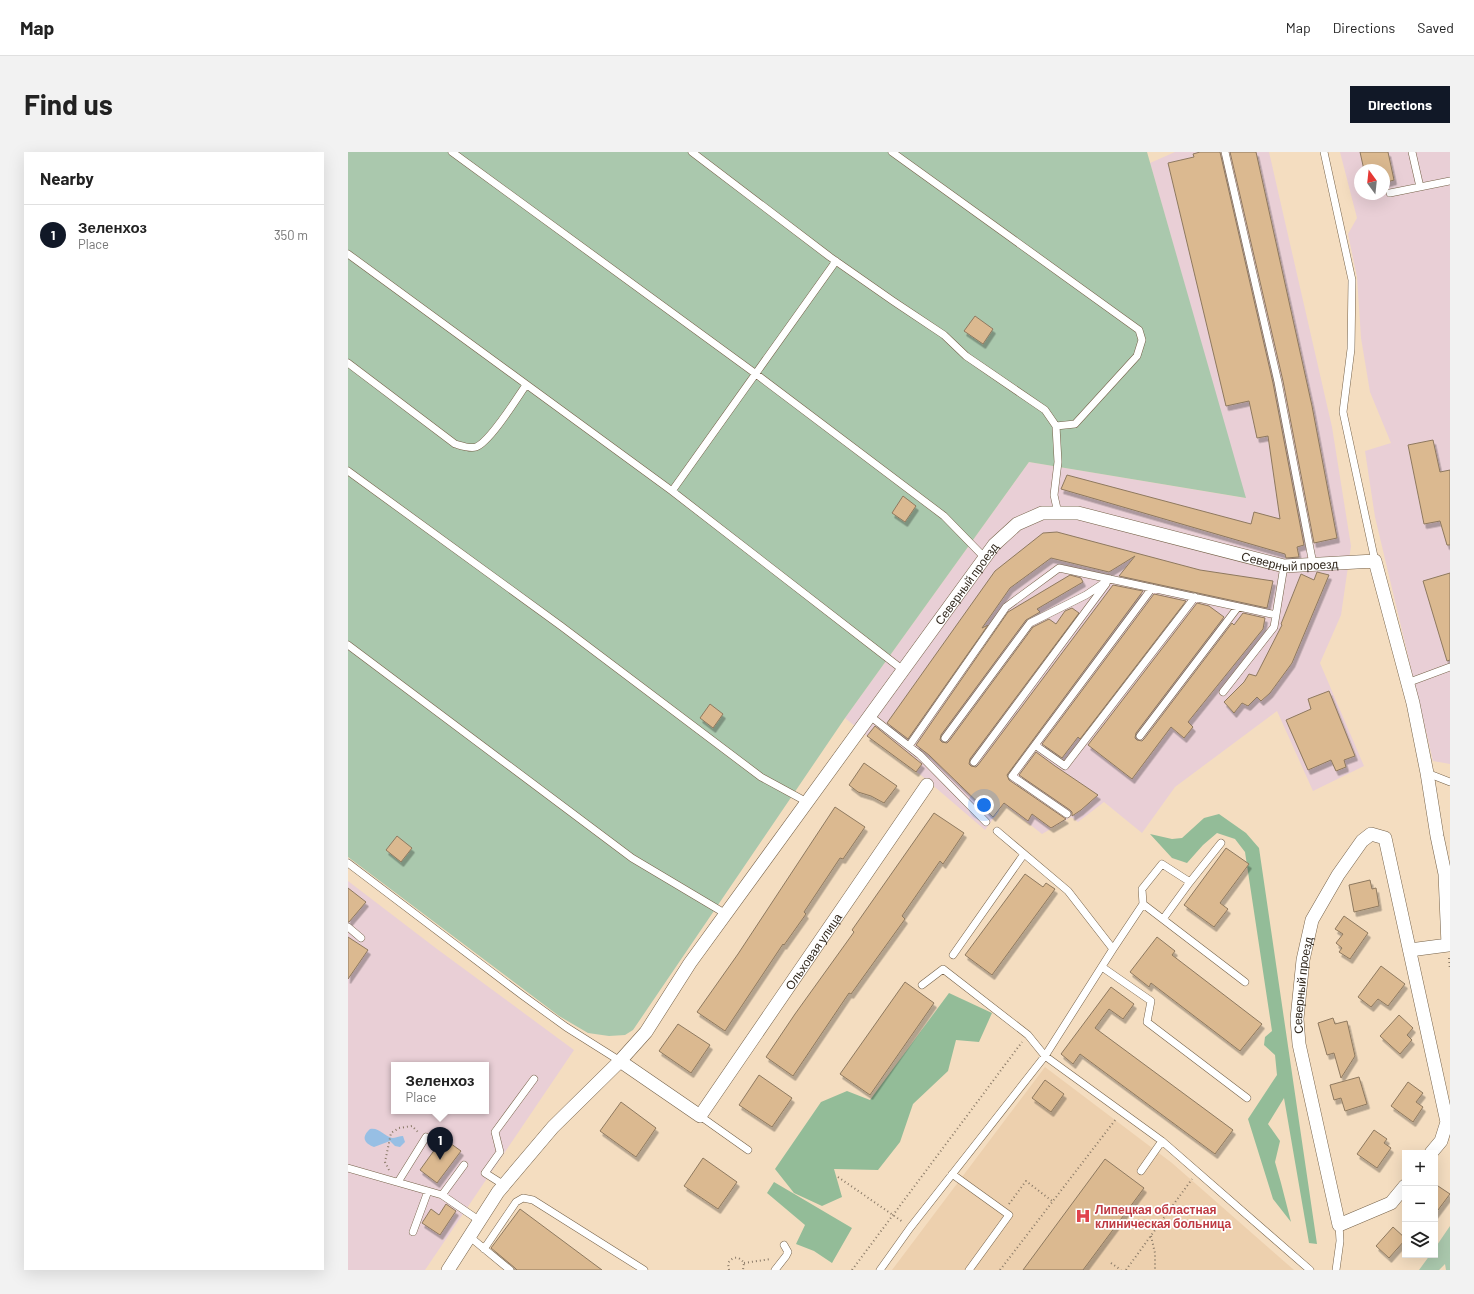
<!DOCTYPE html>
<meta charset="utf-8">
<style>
body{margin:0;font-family:Barlow,sans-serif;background:#f2f2f2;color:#222}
.controls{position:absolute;right:12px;bottom:12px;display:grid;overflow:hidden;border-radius:0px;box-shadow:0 4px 16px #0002}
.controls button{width:36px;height:36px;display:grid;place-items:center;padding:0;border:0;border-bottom:1px solid #e0e0e0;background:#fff;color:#222;font:20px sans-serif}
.compass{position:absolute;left:1006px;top:12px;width:36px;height:36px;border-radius:50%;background:#fff;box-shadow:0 4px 16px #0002;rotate:345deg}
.you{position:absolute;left:636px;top:653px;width:14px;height:14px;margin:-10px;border:3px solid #fff;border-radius:50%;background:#1a73e8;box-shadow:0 0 0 6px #1a73e833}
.badge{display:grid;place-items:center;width:26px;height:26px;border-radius:50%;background:#111827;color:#fff;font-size:13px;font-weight:700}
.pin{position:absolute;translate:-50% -33px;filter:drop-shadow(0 1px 2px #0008)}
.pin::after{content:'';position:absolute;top:21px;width:14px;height:12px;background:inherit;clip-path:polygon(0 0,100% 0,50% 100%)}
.popup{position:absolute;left:43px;top:910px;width:98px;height:52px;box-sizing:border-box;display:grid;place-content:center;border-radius:0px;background:#fff;filter:drop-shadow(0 1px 3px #0005);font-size:13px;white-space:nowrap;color:#767676}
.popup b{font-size:15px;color:#222}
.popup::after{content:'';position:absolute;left:50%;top:100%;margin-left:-8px;border:8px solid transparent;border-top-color:#fff}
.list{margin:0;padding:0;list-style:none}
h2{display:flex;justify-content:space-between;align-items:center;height:52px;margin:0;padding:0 16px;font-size:17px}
h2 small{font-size:13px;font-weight:400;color:#767676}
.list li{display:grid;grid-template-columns:26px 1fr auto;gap:12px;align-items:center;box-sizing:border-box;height:60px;padding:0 16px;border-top:1px solid #e0e0e0}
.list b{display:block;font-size:15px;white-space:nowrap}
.list p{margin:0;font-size:13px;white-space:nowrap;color:#767676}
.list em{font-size:13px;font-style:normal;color:#767676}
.icon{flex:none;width:22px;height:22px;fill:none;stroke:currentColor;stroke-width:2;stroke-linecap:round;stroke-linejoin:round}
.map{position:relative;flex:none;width:1102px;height:1118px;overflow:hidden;border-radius:0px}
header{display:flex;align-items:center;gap:24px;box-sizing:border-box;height:56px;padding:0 20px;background:#fff;border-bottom:1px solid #e0e0e0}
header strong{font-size:19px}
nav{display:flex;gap:22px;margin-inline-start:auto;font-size:14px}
.intro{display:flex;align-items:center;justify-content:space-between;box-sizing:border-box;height:96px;padding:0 24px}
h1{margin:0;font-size:28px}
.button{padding:10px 18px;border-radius:0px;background:#111827;color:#fff;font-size:14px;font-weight:700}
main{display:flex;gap:24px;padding:0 24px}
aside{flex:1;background:#fff;border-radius:0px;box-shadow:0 4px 16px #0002}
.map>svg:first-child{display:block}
.built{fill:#edd0ae}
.industrial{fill:#e9cfd6;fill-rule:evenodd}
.green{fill:#aac8ad}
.forest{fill:#93bc98}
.water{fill:#97bfe4}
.building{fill:#dbb990;stroke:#8e795f;filter:url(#shadow)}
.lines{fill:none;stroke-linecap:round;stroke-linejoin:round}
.service-casing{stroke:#756148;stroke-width:8}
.minor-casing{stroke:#756148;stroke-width:14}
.path{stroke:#8a7a67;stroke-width:2;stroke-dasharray:1 3;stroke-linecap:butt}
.service{stroke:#fff;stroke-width:7}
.minor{stroke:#fff;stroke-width:13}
.labels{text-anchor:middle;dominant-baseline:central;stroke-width:3.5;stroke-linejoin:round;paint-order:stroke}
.street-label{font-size:12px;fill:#32291e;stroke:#fff}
.health-label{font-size:12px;font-weight:bold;fill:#be3a42;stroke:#fff;text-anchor:start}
</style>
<header>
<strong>Map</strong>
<nav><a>Map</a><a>Directions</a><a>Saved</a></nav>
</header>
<div class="intro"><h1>Find us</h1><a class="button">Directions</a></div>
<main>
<aside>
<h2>Nearby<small></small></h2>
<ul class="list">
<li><span class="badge">1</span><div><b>Зеленхоз</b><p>Place</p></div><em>350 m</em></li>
</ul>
</aside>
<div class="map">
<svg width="1102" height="1118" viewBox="0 0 1102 1118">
<defs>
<filter id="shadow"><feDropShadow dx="2.5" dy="4.5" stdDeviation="0" flood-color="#0004"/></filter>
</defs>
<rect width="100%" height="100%" fill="#f4ddc0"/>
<path class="built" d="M697 915 824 1011 946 1118H544Z"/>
<path class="industrial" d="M827 0H921L984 275 1003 394 993 463 972 511 1016 614 965 639 929 559 827 635 794 681 756 650 730 670 723 665 694 682 656 652 637 678 574 624 519 584 497 566 681 310 897 346 802 11Z
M992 0H1102V612L1085 609 1027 365 1017 299 1043 291 1022 240 1013 186 1009 125 1000 82 1009 66ZM1012 18H1036V42H1012Z
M0 729 89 797 226 898 77 1118H0ZM46 913H138V959H46Z"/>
<path class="green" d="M0 0H799L898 346 681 310 497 566 285 878 277 883 261 884 240 881 211 864 0 705Z
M1102 1074V1118H1098L1097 1112 1091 1118H1071L1082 1103H1087V1096Z"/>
<path class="forest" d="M871 662 898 681 911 696 969 1092 961 1091 936 946 920 972 932 989 927 1010 933 1031 943 1070 925 1047 900 967 929 923 927 903 916 893 917 885 924 879 897 700 887 687 869 681 855 693 839 711 824 706 802 682 824 687 834 686 856 666Z
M601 841 644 861 631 890 608 888 600 919 565 952 552 990 530 1018 486 1017 494 1045 474 1054 446 1041 427 1017 473 950 499 939 522 948Z
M426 1030 504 1076 484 1111 466 1099 448 1092 457 1073 419 1041Z"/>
<path class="water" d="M22 977C31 975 36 984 44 986 47 986 52 984 55 984L57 990 52 995 47 994 42 989 26 995C16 991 13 985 22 977Z"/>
<path class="building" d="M852 0H872L925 231 956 393 949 395 951 405 938 406 937 402 713 337 719 323 903 372 906 360 932 367 920 284 909 286 901 249 878 254 820 11 846 5 845 2Z
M882 0H908L964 254 989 386 966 391 935 229Z
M1012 0H1040L1046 28 1036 31V18H1016Z
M627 164 645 177 635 192 616 179Z
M1085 288 1092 320 1102 318V393H1099L1092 369 1076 372 1060 293Z
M555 344 568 354 557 370 544 361Z
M709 380 852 418 925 429 919 456 771 424 787 404 761 420 703 406 662 436 634 476 640 473 560 587 539 571 647 419 695 381Z
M969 420 981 423 944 511 922 541 913 549 909 545 900 554 894 551 886 561 876 550 896 530 901 522 908 524 934 473 933 472 953 422 966 428Z
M1102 421V508L1099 509 1075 429Z
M722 423 733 426 735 430 689 457 692 460 678 468 593 583 592 588 594 590 599 591 601 589 685 475 701 467 708 472 717 459 724 456 731 461 622 607 621 612 623 614 628 615 630 613 765 433 795 439 659 623 661 628 718 667 703 676 684 662 680 669 656 651 645 665 581 603 568 593 660 460Z
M806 442 838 449 732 587 730 585 714 606 694 592Z
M849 451 861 454 876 465 788 581 787 586 789 588 794 589 796 587 884 471 886 473 895 461 917 466 915 477 840 570 845 575 836 586 823 575 784 627 740 593Z
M981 539 1007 604 996 608 998 615 988 619 983 608 960 618 938 568 963 557 960 547Z
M362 552 375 562 365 576 352 566Z
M527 574 574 612 568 620 519 584Z
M688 600 707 614 750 643 733 658 724 664V660L722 658 671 623Z
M516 611 549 634 536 651 523 644 510 640 501 633Z
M487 655 517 675 495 707 492 706 456 760 458 762 436 793 435 792 377 879 349 860 390 802Z
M586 661 616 681 595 712 592 709 554 764 557 767 503 842 501 841 445 924 418 905 447 862 506 780 504 778Z
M49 684 64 696 53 710 38 698Z
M878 696 901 712 872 751 880 757 866 775 836 753Z
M677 722 695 735 698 731 707 737 644 823 617 803Z
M1022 728 1024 737 1028 736 1031 754 1006 760 1001 733Z
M0 736 18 750 1 770H0Z
M996 764 1020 781 1002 807 991 800 994 796 988 791 995 782 987 777Z
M0 785 20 798 0 827Z
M809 785 827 799 824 803 914 872 892 899 803 831 801 835 782 820Z
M1033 814 1057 832 1040 854 1030 847 1023 855 1010 845Z
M557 830 586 851 522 943 492 922Z
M763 835 786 852 775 867 761 857 747 876 885 978 867 1002 732 902 725 912 713 902Z
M1051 863 1065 876 1059 883 1064 888 1052 902 1032 884Z
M985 866 987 872 999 869 1007 904 993 926 986 901 979 903 970 871Z
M330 872 362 893 343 921 311 899Z
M411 923 444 946 424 975 391 953Z
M1011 925 1019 952 997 959 993 946 986 948 982 933Z
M697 928 716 942 703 960 684 946Z
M1060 930 1075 941 1068 950 1075 955 1065 970 1043 954Z
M273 950 308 976 288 1005 252 979Z
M1026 978 1039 987 1036 991 1043 996 1029 1016 1009 1002Z
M95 986 113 999 89 1031 72 1018Z
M355 1006 389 1030 370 1057 336 1034Z
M757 1007 796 1036 735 1118H675Z
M1087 1032 1102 1042 1087 1062Z
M98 1052 108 1059 92 1083 74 1071 83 1057 91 1063Z
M172 1057 254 1118H169L167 1116 143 1096Z
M1045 1075 1057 1086V1088L1041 1106 1028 1094Z"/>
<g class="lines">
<g class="service-casing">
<path id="service" d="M104 0 408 222 596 364 637 406
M344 0 482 105 545 149 596 183 618 204 697 258 708 274 710 310 706 343 710 361
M544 0 791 178 794 188 789 204 727 272 708 274
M877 0 930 230 965 412
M976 0 1004 128 1003 197 995 260 1027 409
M1064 0 1072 35
M1042 41 1102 29
M0 102 324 339 555 518
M0 211 107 292C114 294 122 297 128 295 142 290 169 246 178 233
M0 319 213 474 413 625 459 650
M324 339 488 109
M0 493 284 706 378 762
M1059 531 1102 515
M875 540 926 475 936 414
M522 564 572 603 638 670
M792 584 890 455
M597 586 682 471 738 443 762 427
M687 593 717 614 847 445
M561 594 658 455 711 416 928 463
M626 610 758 432
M1079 621 1102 630
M719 662 664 624 804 436
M649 679 720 739 765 797
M0 711 174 843 218 875 272 909
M795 752 794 737 814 712 842 730 873 691
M815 767 842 730
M0 775 13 786
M605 803 676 702
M754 815 803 849 799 870 899 946
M574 833 595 817 680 883 697 904 814 989 962 1118
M352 964 400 998
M0 1016 94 1043 132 1069
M793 1019 814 989
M604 1022 661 1063 621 1118
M50 1030 78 985
M156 1033 137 1021 152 1000 147 980 186 927
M94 1043 116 1013
M65 1080 80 1039
M122 1085 162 1118
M136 1097 168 1050 175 1046 185 1048 296 1118
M427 1118 438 1104 440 1100 436 1093
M532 1118 562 1076 697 904 765 797 795 752 897 830
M988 1118 992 1089 991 1073"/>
</g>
<g class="minor-casing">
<g id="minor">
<path id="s1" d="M272 909 352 964 579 633"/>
<path id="s2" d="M1057 1034 1043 1051 991 1073 951 892 949 867 955 808 964 768 990 723 1014 689 1023 682 1037 686 1099 970 1093 989 1083 1001"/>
<path id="s3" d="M100 1118 150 1040 205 975 272 909 298 880 342 811 646 393 669 372 694 361H730L936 414 1027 409 1065 551 1079 621 1089 684 1097 722 1100 793 1062 798"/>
</g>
</g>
<path class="path" d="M1101 806 1102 818
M41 1018 37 1010 43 981 51 976 64 974 70 980
M490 1025 555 1070
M661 1052 678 1029 704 1049
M803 1084 807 1101V1118
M396 1111 423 1107
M763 1111 773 1118
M381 1118 380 1111C385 1104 391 1104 396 1111L395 1118
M504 1118 674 890
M652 1118 768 967
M778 1118 844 1027"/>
<use href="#service" class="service"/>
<use href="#minor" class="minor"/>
</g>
<defs>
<g id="hospital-bare" transform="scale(1.2)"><path d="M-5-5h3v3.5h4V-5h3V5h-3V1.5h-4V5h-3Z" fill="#e0444e" stroke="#fff" stroke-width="2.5" paint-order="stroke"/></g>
</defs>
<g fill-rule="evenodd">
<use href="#hospital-bare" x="735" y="1064"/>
</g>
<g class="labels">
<g class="street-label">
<text stroke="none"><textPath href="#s3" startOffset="1222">Северный проезд</textPath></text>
<text stroke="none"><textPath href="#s3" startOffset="862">Северный проезд</textPath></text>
<text stroke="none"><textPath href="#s1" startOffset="297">Ольховая улица</textPath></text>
<text stroke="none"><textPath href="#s2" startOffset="323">Северный проезд</textPath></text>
</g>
<g class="health-label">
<text x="747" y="1057">Липецкая областная<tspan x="747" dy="14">клиническая больница</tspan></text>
</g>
</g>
</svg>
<div class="controls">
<button>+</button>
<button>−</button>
<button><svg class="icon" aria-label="layers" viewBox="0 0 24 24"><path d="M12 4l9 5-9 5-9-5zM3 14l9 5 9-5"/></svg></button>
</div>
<svg class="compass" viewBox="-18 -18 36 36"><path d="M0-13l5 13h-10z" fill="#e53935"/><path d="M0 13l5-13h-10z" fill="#767676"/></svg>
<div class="you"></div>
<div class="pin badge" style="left:92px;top:1008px">1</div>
<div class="popup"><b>Зеленхоз</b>Place</div>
</div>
</main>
